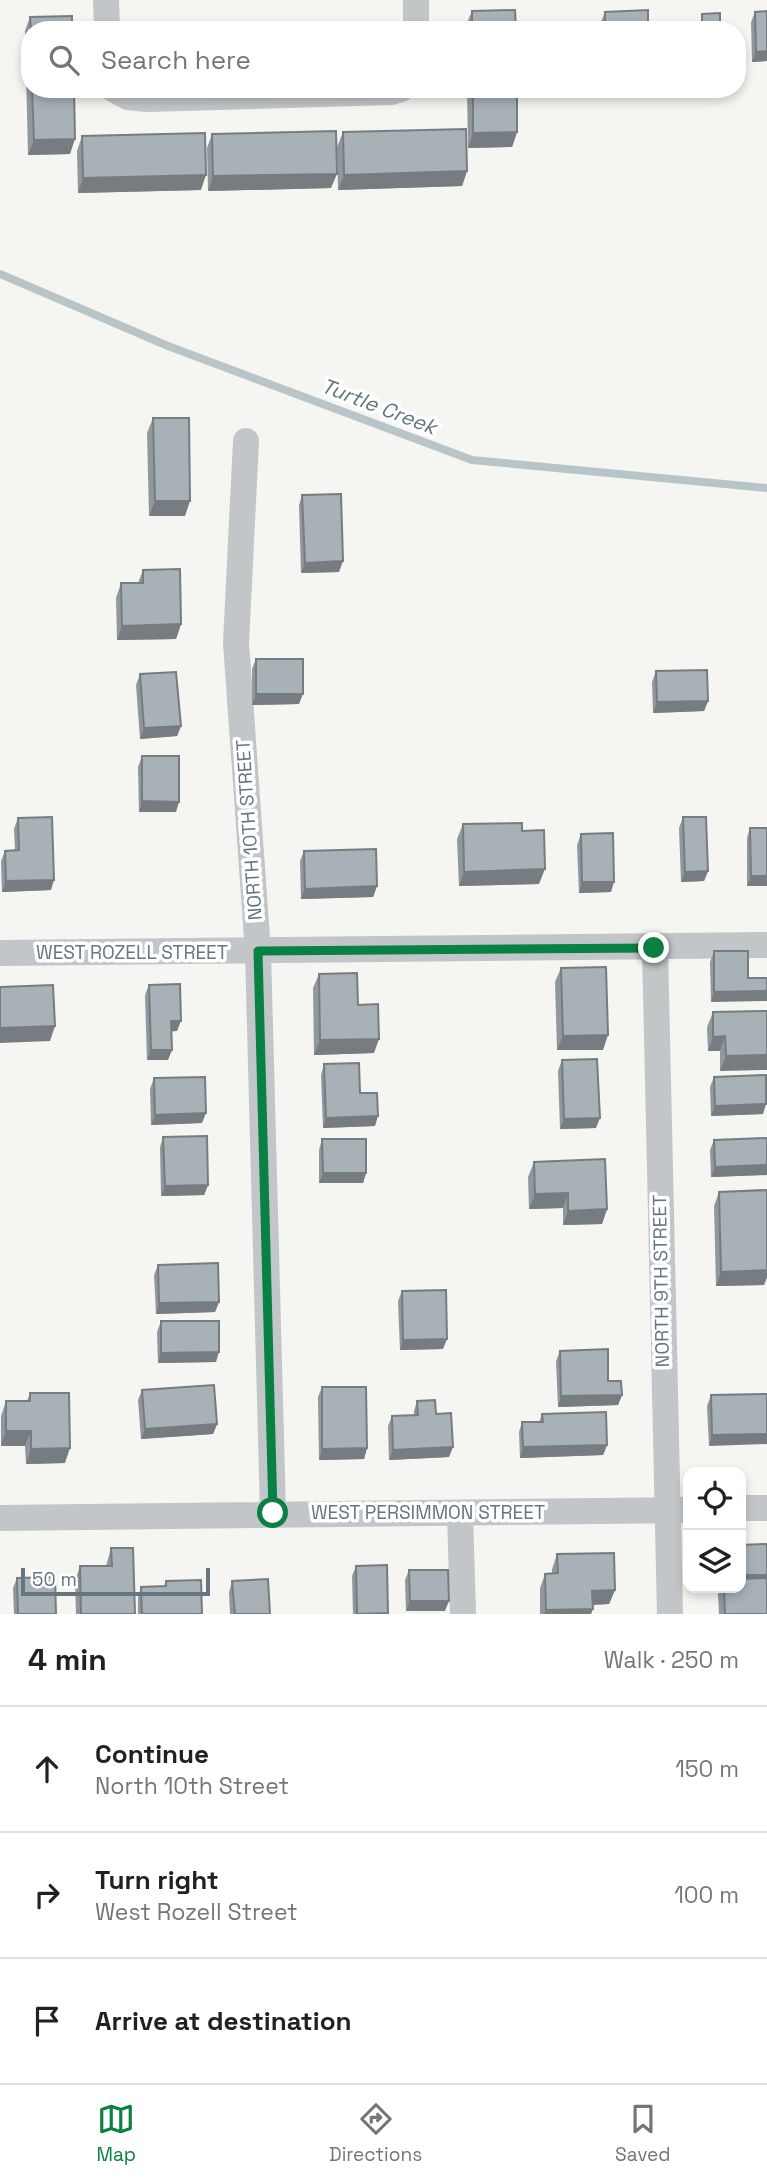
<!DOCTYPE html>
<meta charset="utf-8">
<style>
body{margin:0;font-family:"Space Grotesk",sans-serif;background:#f6f6f6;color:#202124}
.controls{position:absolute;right:21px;bottom:21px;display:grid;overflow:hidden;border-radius:14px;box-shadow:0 4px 10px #0003}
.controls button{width:63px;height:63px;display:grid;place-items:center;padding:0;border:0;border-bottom:2px solid #e0e0e0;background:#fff;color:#202124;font:35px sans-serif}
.scale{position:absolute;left:21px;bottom:18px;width:189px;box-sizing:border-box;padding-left:7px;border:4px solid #647682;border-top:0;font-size:19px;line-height:24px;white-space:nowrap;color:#647682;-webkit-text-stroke:5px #fff;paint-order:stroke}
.stop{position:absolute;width:21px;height:21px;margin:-16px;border:5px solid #0b8043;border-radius:50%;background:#fff}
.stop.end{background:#0b8043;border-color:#fff;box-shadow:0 2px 7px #0008}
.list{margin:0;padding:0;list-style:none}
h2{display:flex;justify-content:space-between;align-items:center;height:91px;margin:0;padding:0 28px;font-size:30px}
h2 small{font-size:23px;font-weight:400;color:#757577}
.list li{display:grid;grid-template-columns:46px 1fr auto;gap:21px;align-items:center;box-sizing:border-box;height:126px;padding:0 28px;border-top:2px solid #e0e0e0}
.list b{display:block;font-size:26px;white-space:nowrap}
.list p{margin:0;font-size:23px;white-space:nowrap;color:#757577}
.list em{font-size:23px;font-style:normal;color:#757577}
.icon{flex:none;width:38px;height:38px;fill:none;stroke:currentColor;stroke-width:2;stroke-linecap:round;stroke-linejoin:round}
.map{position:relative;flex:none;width:767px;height:1614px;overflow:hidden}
.search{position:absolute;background:#fff;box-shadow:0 4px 10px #0003;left:21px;right:21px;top:21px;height:77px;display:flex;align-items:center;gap:18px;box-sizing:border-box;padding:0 24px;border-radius:28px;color:#757577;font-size:26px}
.sheet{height:469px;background:#fff}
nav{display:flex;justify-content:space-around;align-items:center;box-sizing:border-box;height:98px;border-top:2px solid #e0e0e0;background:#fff;font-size:19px;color:#757577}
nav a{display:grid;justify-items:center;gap:4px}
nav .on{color:#0b8043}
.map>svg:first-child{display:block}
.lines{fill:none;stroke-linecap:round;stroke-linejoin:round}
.stream{stroke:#b7c5c8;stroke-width:8}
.minor{stroke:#c2c6c9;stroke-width:26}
.wall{fill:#90989d}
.shaded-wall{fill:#767c7f}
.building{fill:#a8b1b6;stroke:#767c7f;stroke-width:2}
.route{stroke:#0b8043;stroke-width:9}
.labels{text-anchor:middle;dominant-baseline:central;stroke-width:7;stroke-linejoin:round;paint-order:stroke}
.street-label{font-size:19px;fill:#647682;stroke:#fff}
.water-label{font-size:21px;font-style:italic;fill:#5f787f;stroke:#fff}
</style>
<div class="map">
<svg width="767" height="1614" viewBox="0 0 767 1614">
<rect width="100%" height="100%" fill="#f5f5f1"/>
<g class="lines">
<path class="stream" d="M0 274 168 346 472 460 767 488"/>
<path class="minor" d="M106 0 107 30
M416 0V30
M113 89 128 97 147 99 391 92 401 89
M246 441 236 643 258 952 273 1513
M655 948 670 1614
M0 953 767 945
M741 1508H767
M460 1513 463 1614
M0 1518 688 1510"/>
</g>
<path class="wall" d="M472 11 516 30H467L466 25Z
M605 12 648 30H560L562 26 600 24Z
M755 12 767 61 752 62 751 22Z
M30 17 72 30H30V89H74L70 154 28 155 25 31Z
M467 89H517V132L512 147 468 148Z
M343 132 467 171 462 186 338 190 337 147Z
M212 134 331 188 208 191 207 148Z
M82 136 201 190 78 193 77 151Z
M153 418 185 516H149L147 433Z
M302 495 339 572 301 573 299 505Z
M143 570 181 624 176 639 117 640 116 598 121 583H138Z
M256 659 299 704 252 705V669Z
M656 671 708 701 704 711 653 713 652 682Z
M140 674 181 726 177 736 140 739 136 685Z
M142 756 176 812H139L138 767Z
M683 817 708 871 704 881 681 882 679 828Z
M18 818 51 890 2 892 1 861 5 851 15 850 14 829Z
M463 824 522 831 539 884 459 886 457 839Z
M750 828H767V886H747V838Z
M581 834 611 892 579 893 577 845Z
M304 851 377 886 373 897 301 899 300 861Z
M714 951 748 978 711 1002 710 962Z
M561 968 603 1050H557L555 982Z
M319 974 358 1005 374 1053 314 1055 313 988Z
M149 985 177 1031H171L168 1060H147L145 995Z
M767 1011 720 1071V1051H708L707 1027 713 1012Z
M562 1060 596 1128 560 1129 558 1071Z
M324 1064 360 1093 375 1126 323 1128 321 1075Z
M714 1077 763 1114 711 1116 710 1087Z
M154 1078 202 1123 151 1125 150 1089Z
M163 1137 208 1185 204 1195 161 1196 160 1147Z
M767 1138V1175L711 1177 710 1150 714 1140Z
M322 1139 366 1173 363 1183H319V1150Z
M534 1162 607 1209 602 1224 563 1225V1208L529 1209 528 1177Z
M767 1190V1277L764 1285 716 1286 714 1206 719 1192Z
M158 1265 219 1302 215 1312 156 1314 154 1275Z
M402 1291 443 1349 400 1350 398 1301Z
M161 1321 216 1362 158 1363 157 1332Z
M560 1351 608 1381 622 1395 618 1405 558 1407 556 1361Z
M322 1387 367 1448 364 1459 319 1460 318 1397Z
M142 1390 217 1424 213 1434 141 1439 138 1400Z
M30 1393 65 1463 26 1464 25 1446H1V1416L6 1401H27Z
M767 1394 709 1446 707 1406 711 1395Z
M417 1401 436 1414 449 1457 389 1460 388 1426 392 1416 414 1415V1411Z
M542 1414 607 1445 603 1455 520 1458 519 1432 522 1422H539Z
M111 1548 135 1614H76L75 1581 80 1566H106Z
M557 1554 615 1590 609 1604 593 1605 591 1614H540V1588L545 1574 552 1573V1569Z
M356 1566 388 1614H353L352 1576Z
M409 1570 445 1611H406L405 1580Z
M17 1578 56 1614H14L13 1588Z
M166 1581 202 1614H138V1597L141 1587 164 1586Z
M232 1581 270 1614H230L229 1592Z
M721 1588H741L767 1614H719L718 1594Z"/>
<path class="shaded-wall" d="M767 51V61L752 62 756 52Z
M517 132 512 147 468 148 473 133Z
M75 139 70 154 28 155 34 140Z
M467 171 462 186 338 190 344 175Z
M337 174 331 188 208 191 213 176Z
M206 175 201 190 78 193 83 178Z
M155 501H190L185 516H149Z
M343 561 339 572 301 573 305 563Z
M181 624 176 639 117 640 122 626Z
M256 694H303L299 704 252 705Z
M708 701 704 711 653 713 657 702Z
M181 726 177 736 140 739 144 728Z
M142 801 179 802 176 812H139Z
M545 869 539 884 459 886 464 872Z
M708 871 704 881 681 882 685 872Z
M751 876H767V886H747Z
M54 880 51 890 2 892 6 881Z
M582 882H614L611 892 579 893Z
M377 886 373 897 301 899 305 889Z
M767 991V1001L711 1002 714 992Z
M171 1021H181L177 1031 167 1032Z
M55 1026 50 1041 0 1043V1028Z
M608 1035 603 1050H557L563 1036Z
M725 1036 720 1051H708L713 1037Z
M379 1039 374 1053 314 1055 320 1040Z
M151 1050H172L168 1060H147Z
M767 1055V1070L720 1071 726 1056Z
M766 1104 763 1114 711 1116 715 1106Z
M206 1113 202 1123 151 1125 155 1115Z
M378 1116 375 1126 323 1128 326 1118Z
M600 1118 596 1128 560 1129 564 1119Z
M767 1165V1175L711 1177 715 1167Z
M323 1173H366L363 1183H319Z
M208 1185 204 1195 161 1196 165 1186Z
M568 1193 563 1208 529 1209 535 1194Z
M607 1209 602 1224 563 1225 568 1211Z
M767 1270V1277L764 1285 716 1286 721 1272Z
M219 1302 215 1312 156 1314 159 1303Z
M447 1339 443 1349 400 1350 403 1340Z
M219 1352 216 1362 158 1363 161 1353Z
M622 1395 618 1405 558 1407 561 1396Z
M217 1424 213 1434 141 1439 145 1429Z
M6 1431H31L25 1446H1Z
M767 1434V1444L709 1446 712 1435Z
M607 1445 603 1455 520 1458 523 1447Z
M453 1447 449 1457 389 1460 393 1450Z
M70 1448 65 1463 26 1464 31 1449Z
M367 1448 364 1459 319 1460 322 1449Z
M741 1575H767V1585L741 1586Z
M615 1590 609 1604 587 1605 592 1591Z
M410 1601H449L445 1611H406Z
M593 1609 591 1614H544L546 1610Z"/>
<path class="building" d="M515 10 516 30H472V11Z
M648 10V30H562V26L605 24V12Z
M767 11V51L756 52 755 12Z
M720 13V30H681L680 23 702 22V14Z
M72 16V30H31L30 17Z
M32 89H74L75 139 34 140Z
M473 89H517V132L473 133Z
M466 129 467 171 344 175 343 132Z
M336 131 337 174 213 176 212 134Z
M205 133 206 175 83 178 82 136Z
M153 418H189L190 501H155Z
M341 494 343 561 305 563 302 495Z
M180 569 181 624 122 626 121 583H143V570Z
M256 659H303V694H256Z
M707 670 708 701 657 702 656 671Z
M176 672 181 726 144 728 140 674Z
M142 756H179V802L142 801Z
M52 817 54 880 6 881 5 851 19 850 18 818Z
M683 817H706L708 871 685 872Z
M522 823V831L544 830 545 869 464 872 463 824Z
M750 828H767V876H751Z
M613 833 614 882H582L581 834Z
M376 849 377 886 305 889 304 851Z
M714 951H748V978H767V991L714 992Z
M606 967 608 1035 563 1036 561 968Z
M357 973 358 1005 378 1004 379 1039 320 1040 319 974Z
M180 984 181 1021H171L172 1050H151L149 985Z
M53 985 55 1026 0 1028V987Z
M767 1011V1055L726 1056 725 1036 713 1037V1012Z
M597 1059 600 1118 564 1119 562 1060Z
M359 1063 360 1093H377L378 1116 326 1118 324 1064Z
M766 1075V1104L715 1106 714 1077Z
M205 1077 206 1113 155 1115 154 1078Z
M207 1136 208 1185 165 1186 163 1137Z
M767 1138V1165L715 1167 714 1140Z
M322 1139H366V1173H323Z
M605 1159 607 1209 568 1211V1193L535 1194 534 1162Z
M767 1190V1270L721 1272 719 1192Z
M218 1263 219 1302 159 1303 158 1265Z
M446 1290 447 1339 403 1340 402 1291Z
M161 1321H219V1352L161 1353Z
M608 1349V1381H621L622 1395 561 1396 560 1351Z
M214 1385 217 1424 145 1429 142 1390Z
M322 1387H366L367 1448 322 1449Z
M30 1393H69L70 1448 31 1449V1431H6V1401H30Z
M767 1394V1434L712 1435 711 1395Z
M435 1400 436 1414 451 1413 453 1447 393 1450 392 1416 418 1415 417 1401Z
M606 1412 607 1445 523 1447 522 1422H543L542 1414Z
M767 1544V1575H741V1545Z
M111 1548H133L135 1614H81L80 1566H112Z
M614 1553 615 1590 592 1591 593 1609 546 1610 545 1574 558 1573 557 1554Z
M387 1565 388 1613 357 1614 356 1566Z
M409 1570H448L449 1601H410Z
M55 1577 56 1614H18L17 1578Z
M767 1578V1614H725L724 1588H741V1579Z
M268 1579 270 1614H235L232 1581Z
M201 1580 202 1614H142L141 1587 166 1586V1581Z"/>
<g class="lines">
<path class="route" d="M273 1513 258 951 654 948"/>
</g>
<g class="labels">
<g class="street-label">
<text transform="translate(249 830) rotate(-94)">NORTH 10TH STREET</text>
<text x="132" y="952">WEST ROZELL STREET</text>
<text transform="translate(661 1281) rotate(-91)">NORTH 9TH STREET</text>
<text x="428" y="1512">WEST PERSIMMON STREET</text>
</g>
<g class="water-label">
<text transform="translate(379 406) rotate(21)">Turtle Creek</text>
</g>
</g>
</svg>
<div class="controls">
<button><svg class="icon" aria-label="locate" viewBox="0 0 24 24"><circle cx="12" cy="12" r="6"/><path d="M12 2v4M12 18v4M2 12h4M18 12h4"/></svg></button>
<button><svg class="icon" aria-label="layers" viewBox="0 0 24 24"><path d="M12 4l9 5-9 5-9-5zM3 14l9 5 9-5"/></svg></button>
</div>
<div class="scale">50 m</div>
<div class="stop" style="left:273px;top:1513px"></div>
<div class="stop end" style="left:654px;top:948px"></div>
<div class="search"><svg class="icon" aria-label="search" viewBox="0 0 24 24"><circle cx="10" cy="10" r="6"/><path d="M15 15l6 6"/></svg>Search here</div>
</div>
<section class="sheet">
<h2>4 min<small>Walk · 250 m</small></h2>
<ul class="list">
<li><svg class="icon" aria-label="ahead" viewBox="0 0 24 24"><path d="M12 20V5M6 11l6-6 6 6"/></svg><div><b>Continue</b><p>North 10th Street</p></div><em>150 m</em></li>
<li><svg class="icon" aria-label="right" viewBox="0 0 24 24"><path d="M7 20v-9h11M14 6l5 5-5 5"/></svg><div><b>Turn right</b><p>West Rozell Street</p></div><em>100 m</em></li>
<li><svg class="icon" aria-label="arrive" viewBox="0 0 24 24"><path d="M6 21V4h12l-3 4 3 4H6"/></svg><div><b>Arrive at destination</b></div></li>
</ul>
</section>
<nav>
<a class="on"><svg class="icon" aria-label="map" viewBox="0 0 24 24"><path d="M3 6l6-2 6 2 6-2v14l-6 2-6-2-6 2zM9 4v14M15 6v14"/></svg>Map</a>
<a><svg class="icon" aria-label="directions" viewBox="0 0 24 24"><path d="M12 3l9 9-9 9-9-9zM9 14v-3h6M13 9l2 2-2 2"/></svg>Directions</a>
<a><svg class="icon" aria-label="saved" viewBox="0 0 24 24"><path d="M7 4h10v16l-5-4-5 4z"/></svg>Saved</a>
</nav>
